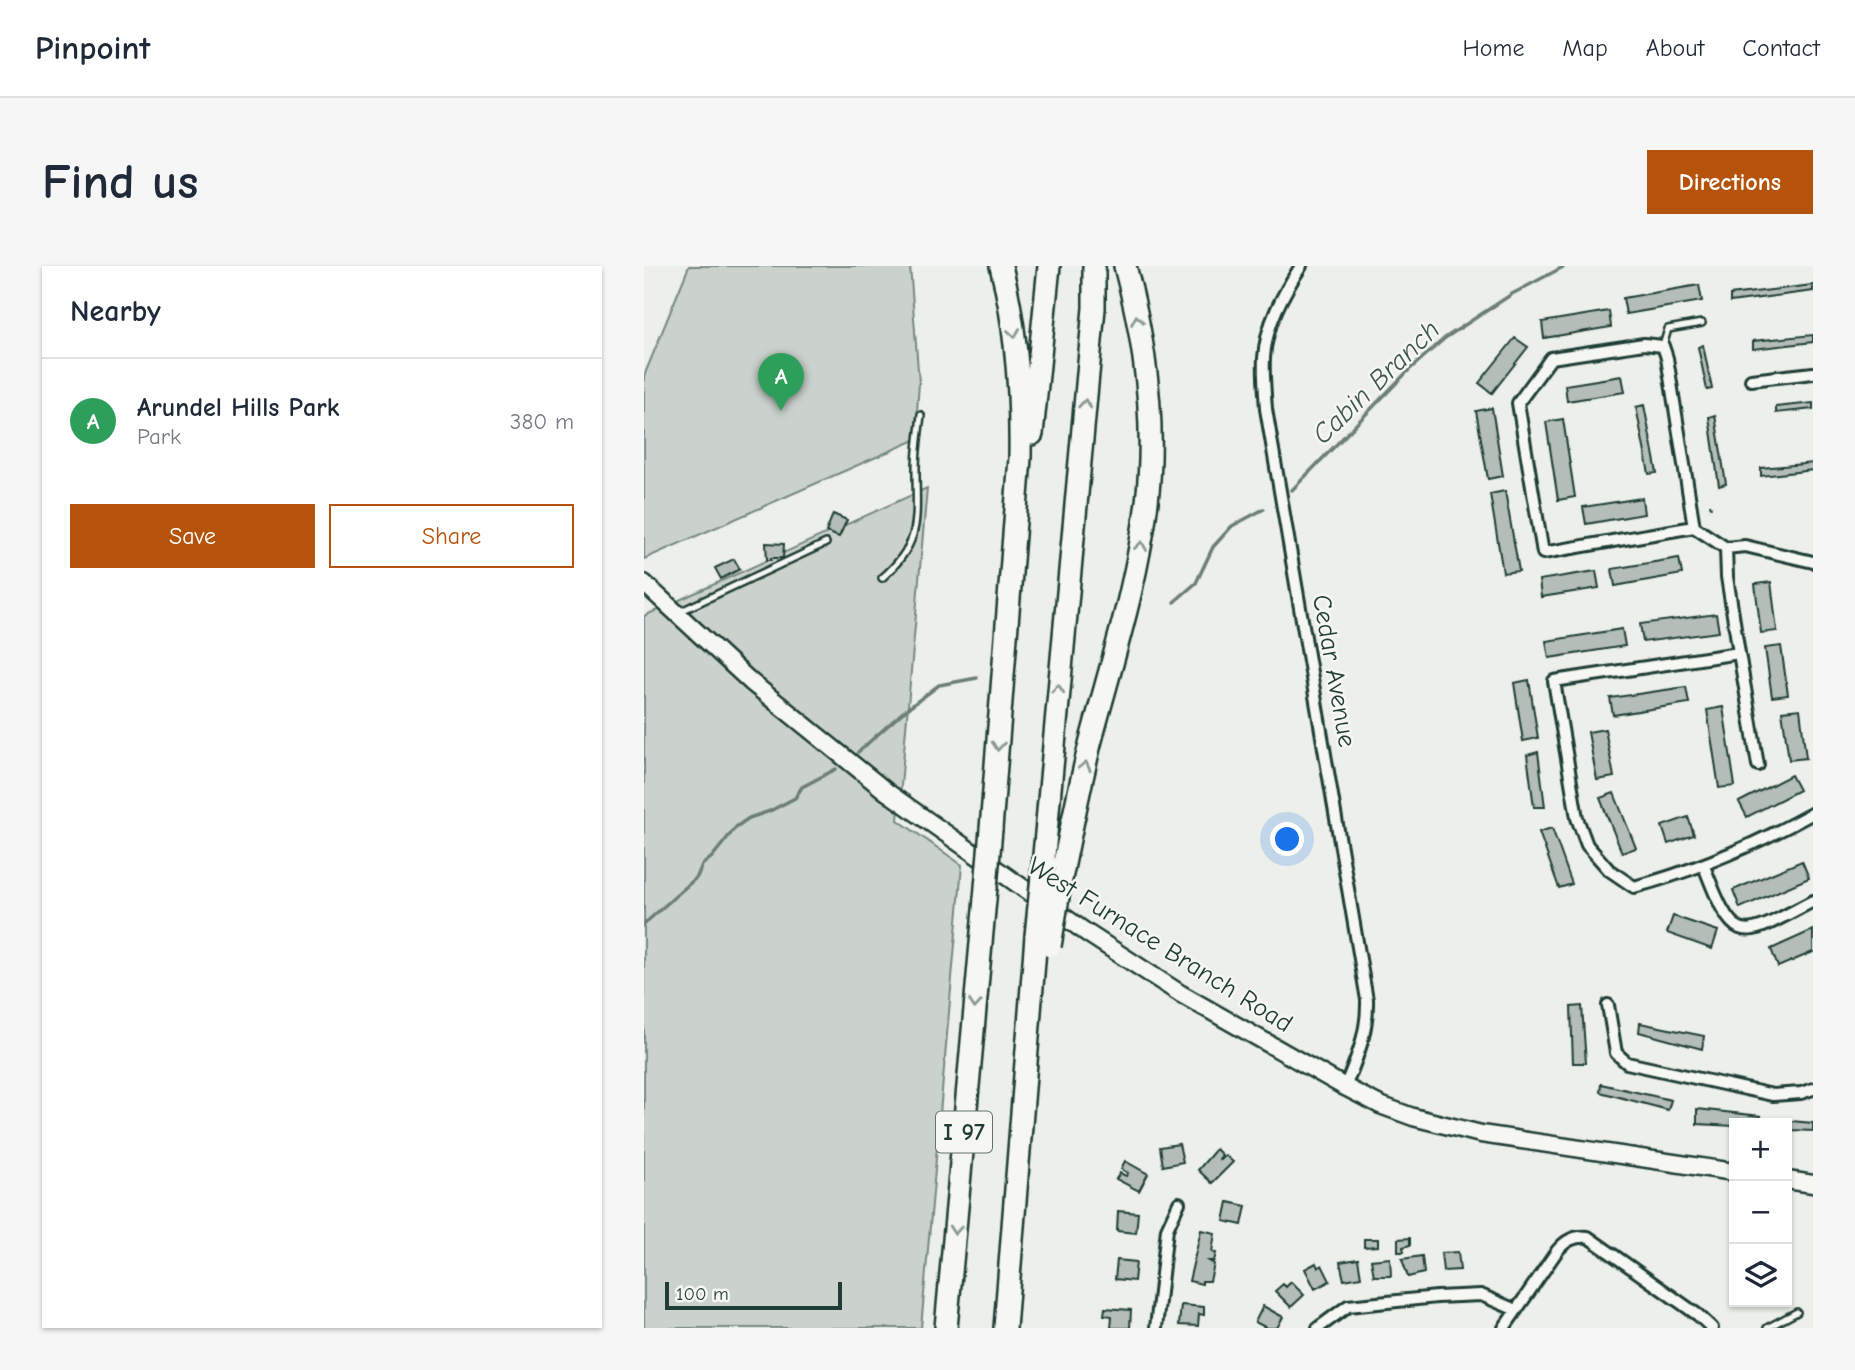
<!DOCTYPE html>
<meta charset="utf-8">
<style>
body{margin:0;font-family:"Comic Neue",sans-serif;background:#f6f6f7;color:#1f2937}
.controls{position:absolute;right:21px;bottom:21px;display:grid;overflow:hidden;border-radius:0px;box-shadow:0 2px 5px #0004}
.controls button{width:63px;height:63px;display:grid;place-items:center;padding:0;border:0;border-bottom:2px solid #e0e1e3;background:#fff;color:#1f2937;font:35px sans-serif}
.scale{position:absolute;left:21px;bottom:18px;width:177px;box-sizing:border-box;padding-left:7px;border:4px solid #1f3d34;border-top:0;font-size:19px;line-height:24px;white-space:nowrap;color:#1f3d34;-webkit-text-stroke:5px #f6f6f2;paint-order:stroke}
.you{position:absolute;left:644px;top:574px;width:24px;height:24px;margin:-18px;border:5px solid #fff;border-radius:50%;background:#1a73e8;box-shadow:0 0 0 10px #1a73e833}
.badge{display:grid;place-items:center;width:46px;height:46px;border-radius:50%;background:#b45309;color:#fff;font-size:23px;font-weight:700}
.pin{position:absolute;translate:-50% -58px;filter:drop-shadow(0 2px 4px #0008)}
.pin::after{content:'';position:absolute;top:37px;width:24px;height:21px;background:inherit;clip-path:polygon(0 0,100% 0,50% 100%)}
.list{margin:0;padding:0;list-style:none}
h2{display:flex;justify-content:space-between;align-items:center;height:91px;margin:0;padding:0 28px;font-size:30px}
h2 small{font-size:23px;font-weight:400;color:#747a83}
.list li{display:grid;grid-template-columns:46px 1fr auto;gap:21px;align-items:center;box-sizing:border-box;height:126px;padding:0 28px;border-top:2px solid #e0e1e3}
.list b{display:block;font-size:26px;white-space:nowrap}
.list p{margin:0;font-size:23px;white-space:nowrap;color:#747a83}
.list em{font-size:23px;font-style:normal;color:#747a83}
.actions{display:flex;gap:14px;padding:21px 28px}
.actions a{flex:1;padding:16px 0;border:2px solid #b45309;border-radius:0px;text-align:center;font-size:24px;color:#b45309}
.actions .main{background:#b45309;color:#fff}
.icon{flex:none;width:38px;height:38px;fill:none;stroke:currentColor;stroke-width:2;stroke-linecap:round;stroke-linejoin:round}
.map{position:relative;flex:none;width:1169px;height:1062px;overflow:hidden;border-radius:0px}
header{display:flex;align-items:center;gap:42px;box-sizing:border-box;height:98px;padding:0 35px;background:#fff;border-bottom:2px solid #e0e1e3}
header strong{font-size:33px}
nav{display:flex;gap:38px;margin-inline-start:auto;font-size:24px}
.intro{display:flex;align-items:center;justify-content:space-between;box-sizing:border-box;height:168px;padding:0 42px}
h1{margin:0;font-size:49px}
.button{padding:18px 32px;border-radius:0px;background:#b45309;color:#fff;font-size:24px;font-weight:700}
main{display:flex;gap:42px;padding:0 42px}
aside{flex:1;background:#fff;border-radius:0px;box-shadow:0 2px 5px #0004}
.map>svg:first-child{display:block}
.green{fill:#cbd2cc;stroke:#758880;stroke-width:2}
.lines{fill:none;stroke-linecap:round;stroke-linejoin:round}
.stream{stroke:#6c7e77;stroke-width:3.5}
.building{fill:#b4bdb8;stroke:#1f3d34;stroke-width:2}
.lane-casing{stroke:#1f3d34;stroke-width:10}
.street-casing{stroke:#1f3d34;stroke-width:16}
.secondary-casing{stroke:#1f3d34;stroke-width:21}
.highway-casing{stroke:#1f3d34;stroke-width:26}
.path{stroke:#1f3d34;stroke-width:2;stroke-dasharray:7 5;stroke-linecap:butt}
.lane{stroke:#f6f6f2;stroke-width:5}
.street{stroke:#f6f6f2;stroke-width:10}
.secondary{stroke:#f6f6f2;stroke-width:16}
.highway{stroke:#f6f6f2;stroke-width:21}
.highway-bridge-casing{stroke:#1f3d34;stroke-width:26;stroke-linecap:butt}
.highway-bridge{stroke:#f6f6f2;stroke-width:21}
.oneway{stroke:#8a9a93}
.labels{text-anchor:middle;dominant-baseline:central;stroke-width:5;stroke-linejoin:round;paint-order:stroke}
.shield{fill:#f6f6f2;stroke:#60746d;stroke-width:2}
.shield-label{font-size:24px;font-weight:bold;fill:#1f3d34}
.street-label{font-size:26px;fill:#1f3d34;stroke:#f6f6f2}
.water-label{font-size:28px;font-style:italic;fill:#3f5850;stroke:#f6f6f2}
</style>
<header>
<strong>Pinpoint</strong>
<nav><a>Home</a><a>Map</a><a>About</a><a>Contact</a></nav>
</header>
<div class="intro"><h1>Find us</h1><a class="button">Directions</a></div>
<main>
<aside>
<h2>Nearby<small></small></h2>
<ul class="list">
<li><span class="badge" style="background:#2e9e5b">A</span><div><b>Arundel Hills Park</b><p>Park</p></div><em>380 m</em></li>
</ul>
<div class="actions"><a class="main">Save</a><a>Share</a></div>
</aside>
<div class="map">
<svg width="1169" height="1062" viewBox="0 0 1169 1062">
<rect width="100%" height="100%" fill="#edefea"/>
<filter id="ink" filterUnits="userSpaceOnUse"><feTurbulence type="fractalNoise" baseFrequency=".0143" numOctaves="2"/><feDisplacementMap in="SourceGraphic" scale="14" xChannelSelector="R" yChannelSelector="G"/><feConvolveMatrix kernelMatrix="1 2 1 2 8 2 1 2 1" color-interpolation-filters="sRGB"/></filter>
<g filter="url(#ink)">
<path class="green" d="M45 0H266L275 117 271 174 0 293V110Z
M283 222 254 554 318 599 277 1062H0V350Z"/>
<g class="lines">
<path class="stream" d="M648 224 765 104 801 72 868 28 921 0
M530 336 552 317 569 281 588 260 620 243
M214 486 258 447 295 419 333 412
M0 658 53 611 58 599 68 591 92 561 105 552 126 545 151 532 158 521 192 503"/>
</g>
<path class="building" d="M1055 19 1058 35 982 48 979 32Z
M1169 19V25L1086 36V29Z
M965 45 967 61 900 72 898 56Z
M1169 69V76L1109 83V75Z
M871 72 884 81 848 127 835 117Z
M1059 79 1068 123 1063 124 1054 81Z
M978 110 981 126 923 135 921 119Z
M1169 137V143L1132 147V141Z
M1000 139 1013 207 1005 208 992 141Z
M848 142 859 210 844 213 832 145Z
M1071 149 1082 218 1075 220 1065 151Z
M919 153 931 231 914 234 902 156Z
M1169 197V204L1117 210V202Z
M861 225 875 305 859 307 846 228Z
M998 232 1000 248 942 258 939 241Z
M189 248 203 254 195 271 182 266Z
M122 277 140 278 139 292H127V294H123Z
M1035 292 1038 308 971 320 968 303Z
M90 293 96 303 77 313 71 302Z
M952 305 955 322 897 331 895 314Z
M1127 316 1133 365 1117 367 1111 318Z
M1072 348 1075 366 999 376 996 358Z
M978 363 981 380 905 392 902 375Z
M1137 380 1144 429 1128 431 1121 382Z
M885 414 894 472 879 475 870 417Z
M1042 421 1045 437 969 449 966 432Z
M1079 441 1091 520 1075 522 1063 444Z
M1156 443 1162 492 1145 494 1138 445Z
M961 463 970 511 953 514 944 466Z
M894 486 901 541H890L883 489Z
M1147 509 1155 524 1103 551 1095 536Z
M970 527 992 582 978 587 956 532Z
M1044 551 1050 569 1024 578 1018 560Z
M908 562 928 618 915 622 895 566Z
M1158 595 1165 612 1096 642 1089 624Z
M1029 650 1074 665 1068 683 1023 667Z
M1169 664V686L1134 701 1127 683Z
M938 740 942 797H929L927 741Z
M996 757 1060 770 1058 783 995 766Z
M957 818 1027 834 1024 844 956 826Z
M1053 843 1117 850 1116 857H1090V860L1053 858Z
M1147 855 1169 857V865L1147 864Z
M535 878 539 896 519 900 516 881Z
M572 883 578 889 575 893 576 894 581 889 589 896 568 917 554 904Z
M481 895 504 908 495 925 472 913 476 907 482 910 484 907 477 903Z
M584 936 602 940 598 959 580 955Z
M474 945 494 947 492 967 473 965Z
M557 964 571 967 568 986 572 987 570 995H565L570 998 566 1015H558V1018L545 1015Z
M766 972V979L759 981 760 986H754V973Z
M720 973H734V980L720 981Z
M814 986 816 1004 799 1005 797 987Z
M778 990 780 1007 764 1011 758 993Z
M746 992 747 1010H730L727 994Z
M714 993 717 1011 700 1014 696 996Z
M473 994 492 996 490 1015 471 1013Z
M672 997 674 1002 678 999 686 1015 671 1023 661 1003Z
M647 1016 660 1029 647 1041 631 1025 639 1018 642 1021Z
M537 1039 560 1041V1049L555 1048 554 1060 535 1059Z
M619 1040 639 1051 633 1062H623L611 1056Z
M461 1042 487 1044 486 1062H467L468 1050 460 1049Z"/>
<g class="lines">
<g class="lane-casing">
<path id="lane" d="M1019 80 1024 63 1058 57
M238 312C279 276 272 253 272 203 272 185 275 167 277 149
M35 346 182 277
M1123 1062 1153 1046"/>
</g>
<g class="street-casing">
<path id="street" d="M657 0C639 28 622 58 620 92 619 109 621 126 622 143L723 734C724 766 713 792 701 821
M1107 114 1169 107
M1050 261 899 287 874 137 907 92 1000 78 1019 80 1023 92 1050 261 1082 282 1101 280 1169 296
M1082 282 1083 311 1095 387 910 415 933 552 943 579 965 604 990 621C1054 604 1111 579 1169 547
M1095 387 1114 499
M1060 600C1092 684 1096 673 1169 635
M964 739 972 787 983 797 1129 829 1157 827 1169 823
M512 1062 523 963 535 937
M674 1062 704 1040 793 1031 837 1029 872 1044
M860 1062 913 985C922 974 930 970 944 971L1054 1049 1068 1062"/>
</g>
<g class="secondary-casing">
<path id="secondary" d="M0 317 107 416 243 526 443 667 537 728 701 821 736 839 769 851 837 868 1090 906
M1143 914 1169 918"/>
</g>
<g class="highway-casing">
<path id="highway" d="M388 168 405 0
M347 563 376 192C377 127 373 63 357 0
M399 600 450 42V0
M417 613C426 568 435 523 446 478 467 398 493 319 503 236 512 158 501 75 481 0
M302 1062 341 633
M361 1062 392 670"/>
</g>
<path class="path" d="M1066 238 1067 242"/>
<use href="#lane" class="lane"/>
<use href="#street" class="street"/>
<use href="#secondary" class="secondary"/>
<use href="#highway" class="highway"/>
<g class="highway-bridge-casing">
<path id="highway-bridge" d="M341 633 347 563
M392 670 399 600
M406 680 417 613"/>
</g>
<use href="#highway-bridge" class="highway-bridge"/>
</g>
<defs><path id="oneway-chevron" d="M-2-3.5L2.5 0L-2 3.5" fill="none" stroke-width="1.6" stroke-linecap="round" stroke-linejoin="round" transform="scale(1.75)"/></defs>
<g class="oneway">
<use href="#oneway-chevron" transform="translate(493 54) rotate(-100)"/>
<use href="#oneway-chevron" transform="translate(370 67) rotate(82)"/>
<use href="#oneway-chevron" transform="translate(441 138) rotate(-85)"/>
<use href="#oneway-chevron" transform="translate(497 280) rotate(-81)"/>
<use href="#oneway-chevron" transform="translate(414 423) rotate(-85)"/>
<use href="#oneway-chevron" transform="translate(354 480) rotate(95)"/>
<use href="#oneway-chevron" transform="translate(441 500) rotate(-77)"/>
<use href="#oneway-chevron" transform="translate(331 738) rotate(95)"/>
<use href="#oneway-chevron" transform="translate(311 964) rotate(95)"/>
</g>
</g>
<g class="labels">
<rect class="shield" x="292" y="845.5" width="56" height="41" rx="5"/>
<g class="shield-label">
<text x="320" y="866">I 97</text>
</g>
<g class="street-label">
<text transform="translate(690 405) rotate(80)">Cedar Avenue</text>
<text transform="translate(516 679) rotate(32)">West Furnace Branch Road</text>
</g>
<g class="water-label">
<text transform="translate(732 116) rotate(-44)">Cabin Branch</text>
</g>
</g>
</svg>
<div class="controls">
<button>+</button>
<button>−</button>
<button><svg class="icon" aria-label="layers" viewBox="0 0 24 24"><path d="M12 4l9 5-9 5-9-5zM3 14l9 5 9-5"/></svg></button>
</div>
<div class="scale">100 m</div>
<div class="you"></div>
<div class="pin badge" style="left:137px;top:145px;background:#2e9e5b">A</div>
</div>
</main>
